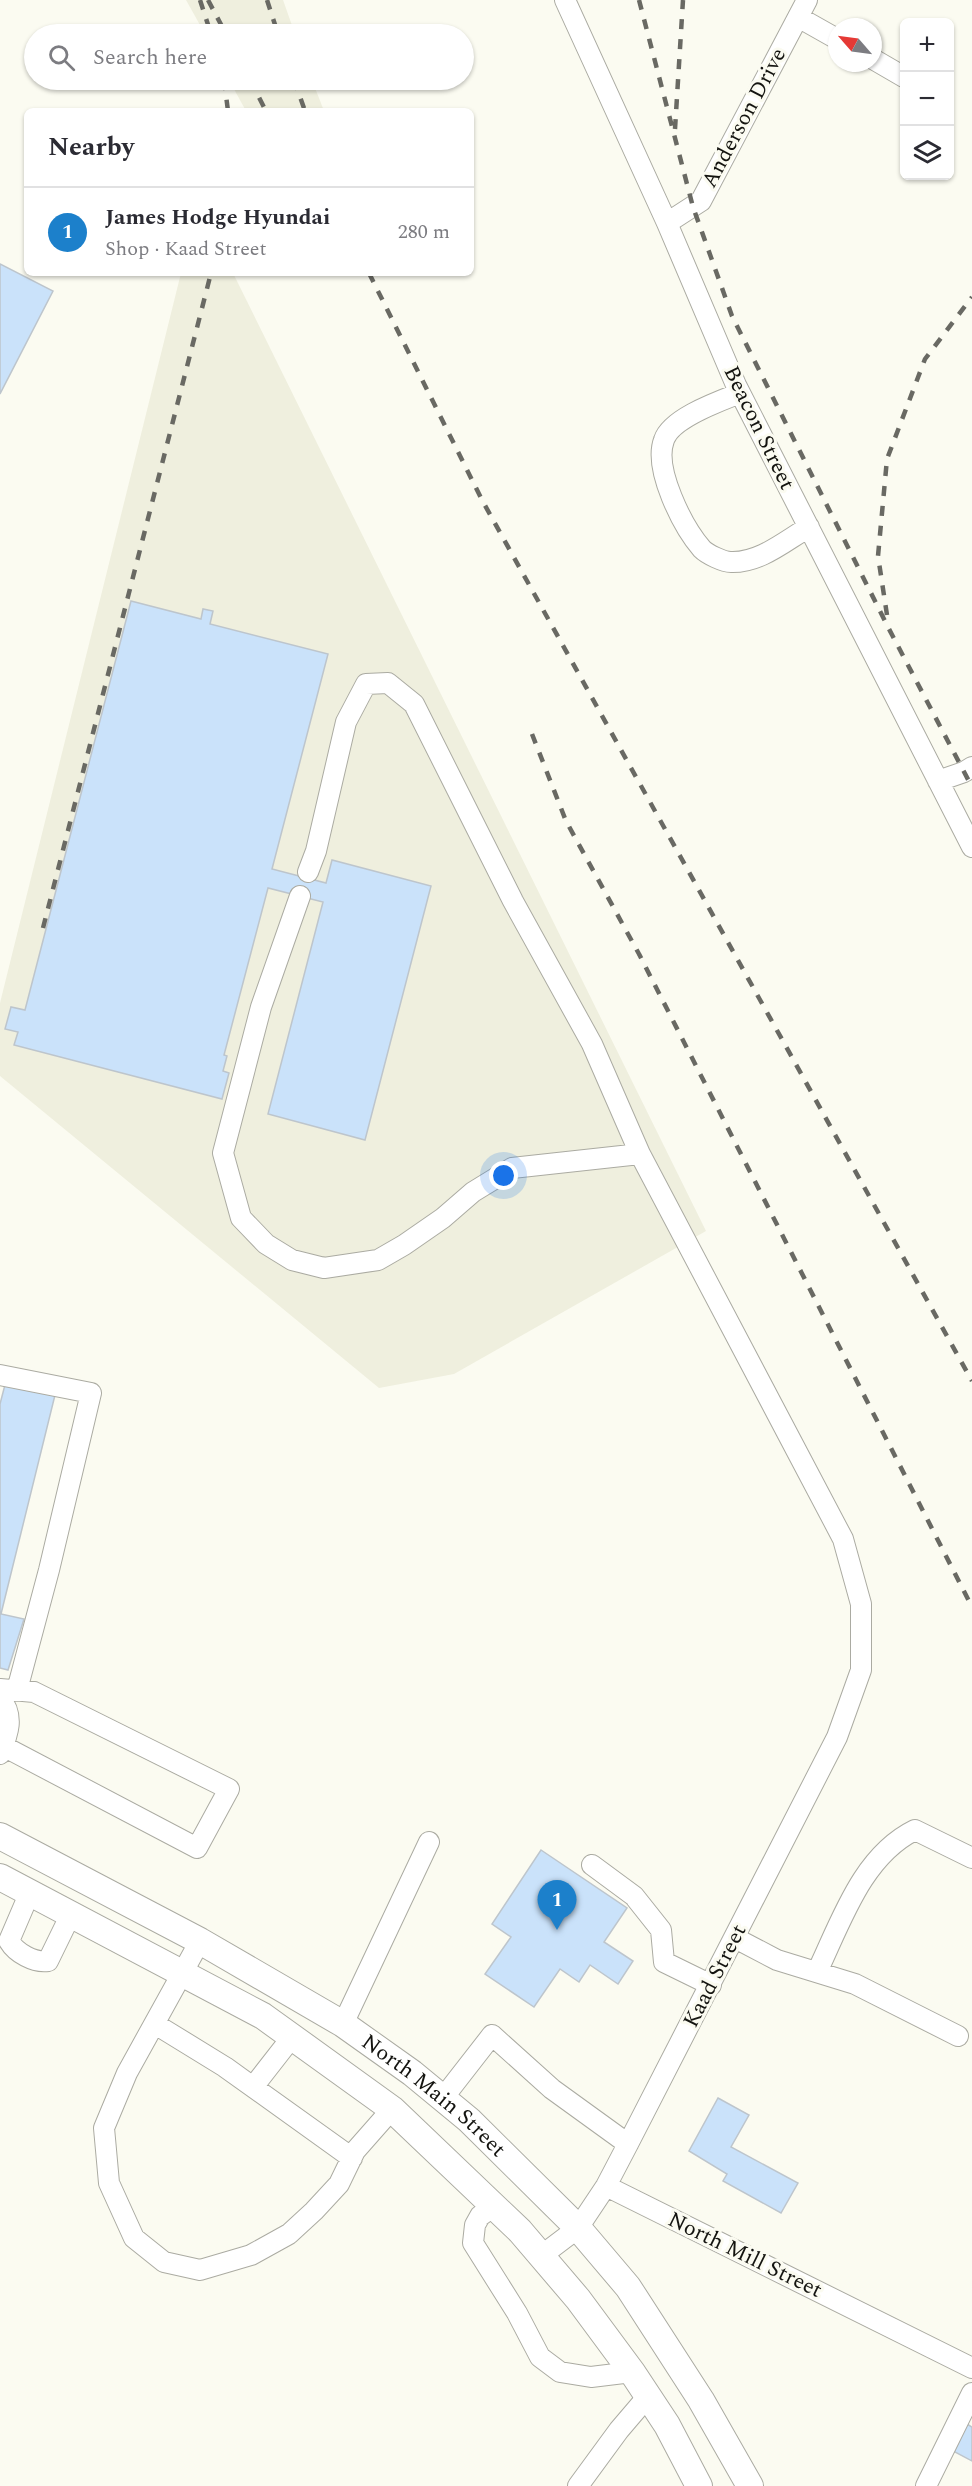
<!DOCTYPE html>
<meta charset="utf-8">
<style>
body{margin:0;font-family:Spectral,serif;background:#f2f2f3;color:#2b2b33}
.controls{position:absolute;right:18px;top:18px;display:grid;overflow:hidden;border-radius:9px;box-shadow:0 2px 4px #0004}
.controls button{width:54px;height:54px;display:grid;place-items:center;padding:0;border:0;border-bottom:2px solid #e1e1e2;background:#fff;color:#2b2b33;font:30px sans-serif}
.compass{position:absolute;left:828px;top:18px;width:54px;height:54px;border-radius:50%;background:#fff;box-shadow:0 2px 4px #0004;rotate:298deg}
.you{position:absolute;left:504px;top:1176px;width:21px;height:21px;margin:-15px;border:4px solid #fff;border-radius:50%;background:#1a73e8;box-shadow:0 0 0 9px #1a73e833}
.badge{display:grid;place-items:center;width:39px;height:39px;border-radius:50%;background:#1c80cb;color:#fff;font-size:20px;font-weight:700}
.pin{position:absolute;translate:-50% -50px;filter:drop-shadow(0 2px 3px #0008)}
.pin::after{content:'';position:absolute;top:32px;width:21px;height:18px;background:inherit;clip-path:polygon(0 0,100% 0,50% 100%)}
.list{margin:0;padding:0;list-style:none}
h2{display:flex;justify-content:space-between;align-items:center;height:78px;margin:0;padding:0 24px;font-size:26px}
h2 small{font-size:20px;font-weight:400;color:#7c7c81}
.list li{display:grid;grid-template-columns:39px 1fr auto;gap:18px;align-items:center;box-sizing:border-box;height:90px;padding:0 24px;border-top:2px solid #e1e1e2}
.list b{display:block;font-size:22px;white-space:nowrap}
.list p{margin:0;font-size:20px;white-space:nowrap;color:#7c7c81}
.list em{font-size:20px;font-style:normal;color:#7c7c81}
.icon{flex:none;width:33px;height:33px;fill:none;stroke:currentColor;stroke-width:2;stroke-linecap:round;stroke-linejoin:round}
.map{position:relative;flex:none;width:972px;height:2486px;overflow:hidden}
.search{position:absolute;background:#fff;box-shadow:0 2px 4px #0004;left:24px;top:24px;width:450px;height:66px;display:flex;align-items:center;gap:15px;box-sizing:border-box;padding:0 21px;border-radius:33px;color:#7c7c81;font-size:22px}
.panel{position:absolute;background:#fff;box-shadow:0 2px 4px #0004;left:24px;top:108px;width:450px;height:168px;border-radius:9px}
.map>svg:first-child{display:block}
.built{fill:#efefde}
.building{fill:#cae2fa;stroke:#bdc5cc;stroke-width:1.5}
.lines{fill:none;stroke-linecap:round;stroke-linejoin:round}
.minor-casing{stroke:#ababa2;stroke-width:22}
.major-casing{stroke:#ababa2;stroke-width:28}
.minor{stroke:#fff;stroke-width:20}
.major{stroke:#fff;stroke-width:26}
.rail{stroke:#696963;stroke-width:4.5;stroke-dasharray:10 10;stroke-linecap:butt}
.labels{text-anchor:middle;dominant-baseline:central;stroke-width:6;stroke-linejoin:round;paint-order:stroke}
.street-label{font-size:22px;fill:#141410;stroke:#fbfbf1}
</style>
<div class="map">
<svg width="972" height="2486" viewBox="0 0 972 2486">
<rect width="100%" height="100%" fill="#fbfbf1"/>
<path class="built" d="M186 0H283L295 34H205Z
M229 80H312L324 111H246Z
M181 273H233L706 1231 454 1374 379 1388 0 1076V1003Z"/>
<path class="building" d="M0 264 53 291 0 394Z
M131 601 201 619 203 609 213 611 210 624 328 654 272 869 326 883 332 860 431 886 365 1140 268 1114 323 902 268 888 224 1055 227 1056 223 1071 229 1073 222 1099 14 1045 18 1032 5 1029 11 1007 25 1010Z
M7 1377 56 1391 1 1614 24 1619 8 1670 0 1668V1404Z
M541 1850 627 1908 604 1942 633 1961 618 1984 590 1965 579 1982 560 1969 534 2007 485 1974 511 1937 492 1924Z
M718 2098 749 2115 731 2147 798 2183 781 2213 723 2181 727 2174 689 2151Z
M967 2424 972 2427V2461L953 2451Z"/>
<g class="lines">
<g class="minor-casing">
<path id="minor" d="M565 0 667 223 736 385 972 847
M798 17 837 39
M873 59 904 77
M667 223 701 201 807 0
M740 393C720 401 671 418 664 440 653 469 683 527 702 549 707 554 723 562 731 562 760 563 785 541 809 527
M938 781 964 772 972 767
M300 896 261 1007 223 1153 241 1218 266 1244 292 1260 324 1268 378 1260 404 1245 443 1218 473 1192 512 1168 640 1154 592 1044 513 901 414 704 388 683 366 684 346 722 316 851 308 872
M0 1375 91 1393 49 1570 17 1690
M0 1689 34 1692 229 1789 197 1848 3 1746
M0 1698C15 1716 8 1734 0 1754
M592 1865 634 1896 661 1930 664 1962 711 1985
M30 1892 9 1941C16 1953 34 1963 48 1961L71 1914
M735 1938 777 1960 855 1984 958 2036
M200 1941 127 2073 104 2128 109 2183 134 2238 164 2262 200 2270 251 2255 289 2234 314 2211 339 2184 355 2151 392 2109
M817 1972C841 1922 862 1856 915 1830L972 1858
M155 2024 225 2067 352 2158
M343 2024 429 1842
M253 2087 292 2037
M443 2098 492 2035 552 2089 628 2144
M606 2186 972 2368
M494 2206 480 2216 475 2225 473 2243 517 2313 540 2357 560 2372 591 2377 632 2372
M541 2256 578 2228 606 2186 628 2144 837 1737 861 1670V1604L843 1539 640 1154
M578 2486 619 2430 648 2396
M926 2486 972 2393"/>
</g>
<g class="major-casing">
<g id="major">
<path id="s1" d="M0 1836 200 1941 343 2024 412 2073 469 2120 578 2228 628 2287 701 2400 750 2486"/>
<path d="M0 1877 263 2016 392 2109 520 2231 578 2299 632 2372 667 2425 699 2486"/>
</g>
</g>
<use href="#minor" class="minor"/>
<use href="#major" class="major"/>
<path class="rail" d="M200 0 211 34
M208 0 226 34
M267 0 278 34
M639 0 693 207 732 316 889 629 972 787
M224 80 228 111
M250 80 266 111
M294 80 305 111
M675 129 683 0
M369 273 482 500 972 1381
M887 615 878 556 887 459 925 359 972 297
M532 734 566 821 639 954 972 1607
M43 928 211 273"/>
</g>
<g class="labels">
<g class="street-label">
<text transform="translate(744 118) rotate(-62)">Anderson Drive</text>
<text transform="translate(759 428) rotate(64)">Beacon Street</text>
<text transform="translate(715 1976) rotate(-63)">Kaad Street</text>
<text stroke="none"><textPath href="#s1" startOffset="507">North Main Street</textPath></text>
<text transform="translate(745 2255) rotate(26)">North Mill Street</text>
</g>
</g>
</svg>
<div class="controls">
<button>+</button>
<button>−</button>
<button><svg class="icon" aria-label="layers" viewBox="0 0 24 24"><path d="M12 4l9 5-9 5-9-5zM3 14l9 5 9-5"/></svg></button>
</div>
<svg class="compass" viewBox="-18 -18 36 36"><path d="M0-13l5 13h-10z" fill="#e53935"/><path d="M0 13l5-13h-10z" fill="#7c7c81"/></svg>
<div class="you"></div>
<div class="pin badge" style="left:557px;top:1930px">1</div>
<div class="search"><svg class="icon" aria-label="search" viewBox="0 0 24 24"><circle cx="10" cy="10" r="6"/><path d="M15 15l6 6"/></svg>Search here</div>
<section class="panel">
<h2>Nearby<small></small></h2>
<ul class="list">
<li><span class="badge">1</span><div><b>James Hodge Hyundai</b><p>Shop · Kaad Street</p></div><em>280 m</em></li>
</ul>
</section>
</div>
